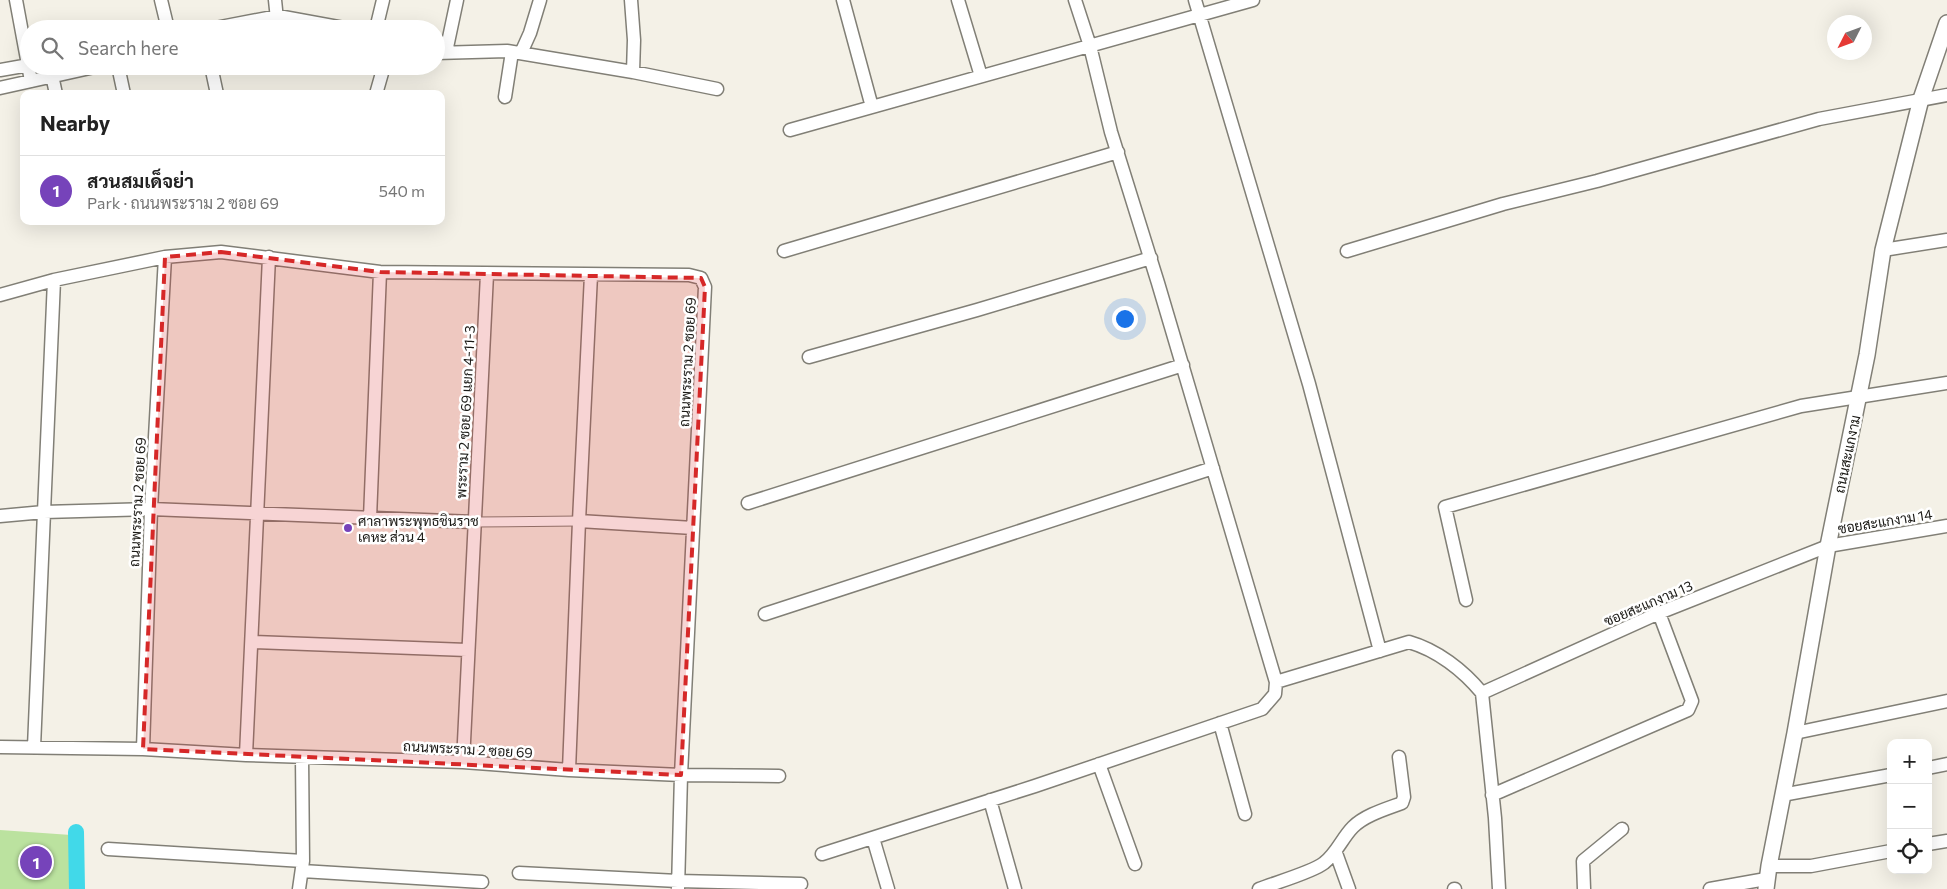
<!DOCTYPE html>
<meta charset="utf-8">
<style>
body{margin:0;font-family:Commissioner,Sarabun,sans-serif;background:#f6f6f6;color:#222}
.controls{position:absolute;right:15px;bottom:15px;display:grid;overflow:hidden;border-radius:10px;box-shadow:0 5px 20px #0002}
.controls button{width:45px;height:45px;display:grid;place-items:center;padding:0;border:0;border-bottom:1px solid #e0e0e0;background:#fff;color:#222;font:25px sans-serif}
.compass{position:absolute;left:1827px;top:15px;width:45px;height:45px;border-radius:50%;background:#fff;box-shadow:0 5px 20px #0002;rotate:228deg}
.you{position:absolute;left:1124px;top:318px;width:18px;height:18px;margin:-12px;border:4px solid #fff;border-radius:50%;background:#1a73e8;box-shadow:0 0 0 8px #1a73e833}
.badge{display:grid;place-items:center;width:32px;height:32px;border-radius:50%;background:#7643ba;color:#fff;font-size:16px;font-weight:700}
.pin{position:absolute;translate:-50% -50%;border:2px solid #fff;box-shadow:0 1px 5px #0006}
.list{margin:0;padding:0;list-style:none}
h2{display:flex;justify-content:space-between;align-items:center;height:65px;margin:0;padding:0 20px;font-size:21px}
h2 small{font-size:16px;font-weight:400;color:#767676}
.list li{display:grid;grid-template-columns:32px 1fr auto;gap:15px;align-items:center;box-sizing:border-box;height:70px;padding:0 20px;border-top:1px solid #e0e0e0}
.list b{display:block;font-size:19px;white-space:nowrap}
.list p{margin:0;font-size:16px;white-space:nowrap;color:#767676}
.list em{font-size:16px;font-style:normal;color:#767676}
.icon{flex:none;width:28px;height:28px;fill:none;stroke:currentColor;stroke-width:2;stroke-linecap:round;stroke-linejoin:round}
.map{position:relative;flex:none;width:1947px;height:889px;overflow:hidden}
.search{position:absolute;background:#fff;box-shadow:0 5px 20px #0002;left:20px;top:20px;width:425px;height:55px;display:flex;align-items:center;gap:12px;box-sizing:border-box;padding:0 18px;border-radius:28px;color:#767676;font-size:19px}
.panel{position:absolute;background:#fff;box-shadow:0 5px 20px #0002;left:20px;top:90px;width:425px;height:135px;border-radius:10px}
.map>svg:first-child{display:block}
.green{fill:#bbe29f}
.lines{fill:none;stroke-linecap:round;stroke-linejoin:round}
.canal{stroke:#41d9e9;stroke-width:16}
.pedestrian-casing{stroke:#817f76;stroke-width:11}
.minor-casing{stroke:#817f76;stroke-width:15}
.tertiary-casing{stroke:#817f76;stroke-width:18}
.pedestrian{stroke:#fff;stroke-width:9}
.minor{stroke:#fff;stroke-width:12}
.tertiary{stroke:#fff;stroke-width:15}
.marked{fill:#d62828;fill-opacity:0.2;stroke:#d62828;stroke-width:4;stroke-dasharray:10 6;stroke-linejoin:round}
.poi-dot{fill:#7643ba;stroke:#fff;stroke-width:2}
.labels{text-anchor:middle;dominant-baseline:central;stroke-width:5;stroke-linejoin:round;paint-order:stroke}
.street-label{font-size:14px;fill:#1a1915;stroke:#fff}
.poi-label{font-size:14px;fill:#1a1915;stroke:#fff;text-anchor:start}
</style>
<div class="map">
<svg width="1947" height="889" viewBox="0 0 1947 889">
<rect width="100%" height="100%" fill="#f4f1e7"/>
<path class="green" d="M0 830 71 835V889H0Z"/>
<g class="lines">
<path class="canal" d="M76 832 77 889"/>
<g class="pedestrian-casing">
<path id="pedestrian" d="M474 522 579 521"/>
</g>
<g class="minor-casing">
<path id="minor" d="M16 0 31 81
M161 0 168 29
M275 0 278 29
M631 0 634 40 633 72
M843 0 872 107
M958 0 981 76
M1195 0 1309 384 1380 651
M210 29 278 16 349 29
M376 29 383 0
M446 52 457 0
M436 53 507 51 633 72 717 89
M521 53 530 33 540 0
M50 66 56 94
M118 66 124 94
M211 66 217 94
M0 70 29 65
M0 88 99 66
M376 94 384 66
M505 97 512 52
M790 130 1253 0
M1883 250 1947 240
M784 251 1118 152
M1347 251 1503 204 1597 181 1819 119 1947 95
M54 280 44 512 151 509 474 522
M0 295 54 280 165 257 221 252 380 272 689 275 701 278 705 287 681 775 678 889
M809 357 977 310 1151 258
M748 503 1183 365
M0 516 44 512 34 747
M370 518 380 272
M579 521 693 528
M1466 600 1445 507 1801 406 1947 383
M765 614 1213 468
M253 642 467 650
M1276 682 1409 642C1437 650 1463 670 1482 693L1495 818 1499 889
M1482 693 1659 613 1828 546 1947 526
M1220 723 1245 814
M1795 733 1947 701
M0 747 143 749 246 755 463 762 569 770 681 775 779 776
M143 749 151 509 165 257
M246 755 269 257
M463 762 487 274
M1099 764 1135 864
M1928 768 1947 764
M569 770 579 521 591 275
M1492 795 1688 710 1692 701 1659 613
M1782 795 1891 775
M990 800 1015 889
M873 838 888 889
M1928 844 1947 841
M108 849 303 861
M1336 853 1349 889
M822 854 1035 786 1262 709 1275 694 1276 682 1158 283 1111 132 1090 46 1075 0
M1769 866H1811L1891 851
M302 871 482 882
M519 873 678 881 801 884
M299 889 303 861 302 757
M1259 889C1274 883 1313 872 1324 863 1337 853 1342 838 1353 827 1365 815 1386 809 1402 803L1404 797 1399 757
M1454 889H1455
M1584 889 1583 861 1622 829
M1710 889 1766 879"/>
</g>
<g class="tertiary-casing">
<path id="tertiary" d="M1766 889 1769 866 1795 733 1828 546 1867 355 1883 250 1921 99 1947 23"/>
</g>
<use href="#pedestrian" class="pedestrian"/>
<use href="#minor" class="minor"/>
<use href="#tertiary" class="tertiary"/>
</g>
<path class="marked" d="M221 252 380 272 701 278 705 287 681 775 143 749 165 257Z"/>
<circle class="poi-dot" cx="348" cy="528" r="5"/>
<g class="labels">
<g class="street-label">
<text transform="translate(687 362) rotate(-87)">ถนนพระราม 2 ซอย 69</text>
<text transform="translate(465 412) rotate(-87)">พระราม 2 ซอย 69 แยก 4-11-3</text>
<text transform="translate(1847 454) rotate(-78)">ถนนสะแกงาม</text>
<text transform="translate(137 502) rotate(-87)">ถนนพระราม 2 ซอย 69</text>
<text transform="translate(1885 521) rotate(-9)">ซอยสะแกงาม 14</text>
<text transform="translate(1648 603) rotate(-23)">ซอยสะแกงาม 13</text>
<text transform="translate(468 749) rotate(3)">ถนนพระราม 2 ซอย 69</text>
</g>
<g class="poi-label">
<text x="358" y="520">ศาลาพระพุทธชินราช<tspan x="358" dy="16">เคหะ ส่วน 4</tspan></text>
</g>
</g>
</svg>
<div class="controls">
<button>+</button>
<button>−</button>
<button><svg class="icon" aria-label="locate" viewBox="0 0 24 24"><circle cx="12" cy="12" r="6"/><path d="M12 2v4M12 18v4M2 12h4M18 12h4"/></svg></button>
</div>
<svg class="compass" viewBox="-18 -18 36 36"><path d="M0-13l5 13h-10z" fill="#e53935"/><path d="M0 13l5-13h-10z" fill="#767676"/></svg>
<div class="you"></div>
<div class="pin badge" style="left:36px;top:862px">1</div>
<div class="search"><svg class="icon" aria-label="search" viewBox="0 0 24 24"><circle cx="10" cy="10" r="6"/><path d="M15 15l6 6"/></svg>Search here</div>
<section class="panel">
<h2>Nearby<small></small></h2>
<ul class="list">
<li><span class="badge">1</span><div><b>สวนสมเด็จย่า</b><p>Park · ถนนพระราม 2 ซอย 69</p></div><em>540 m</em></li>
</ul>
</section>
</div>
